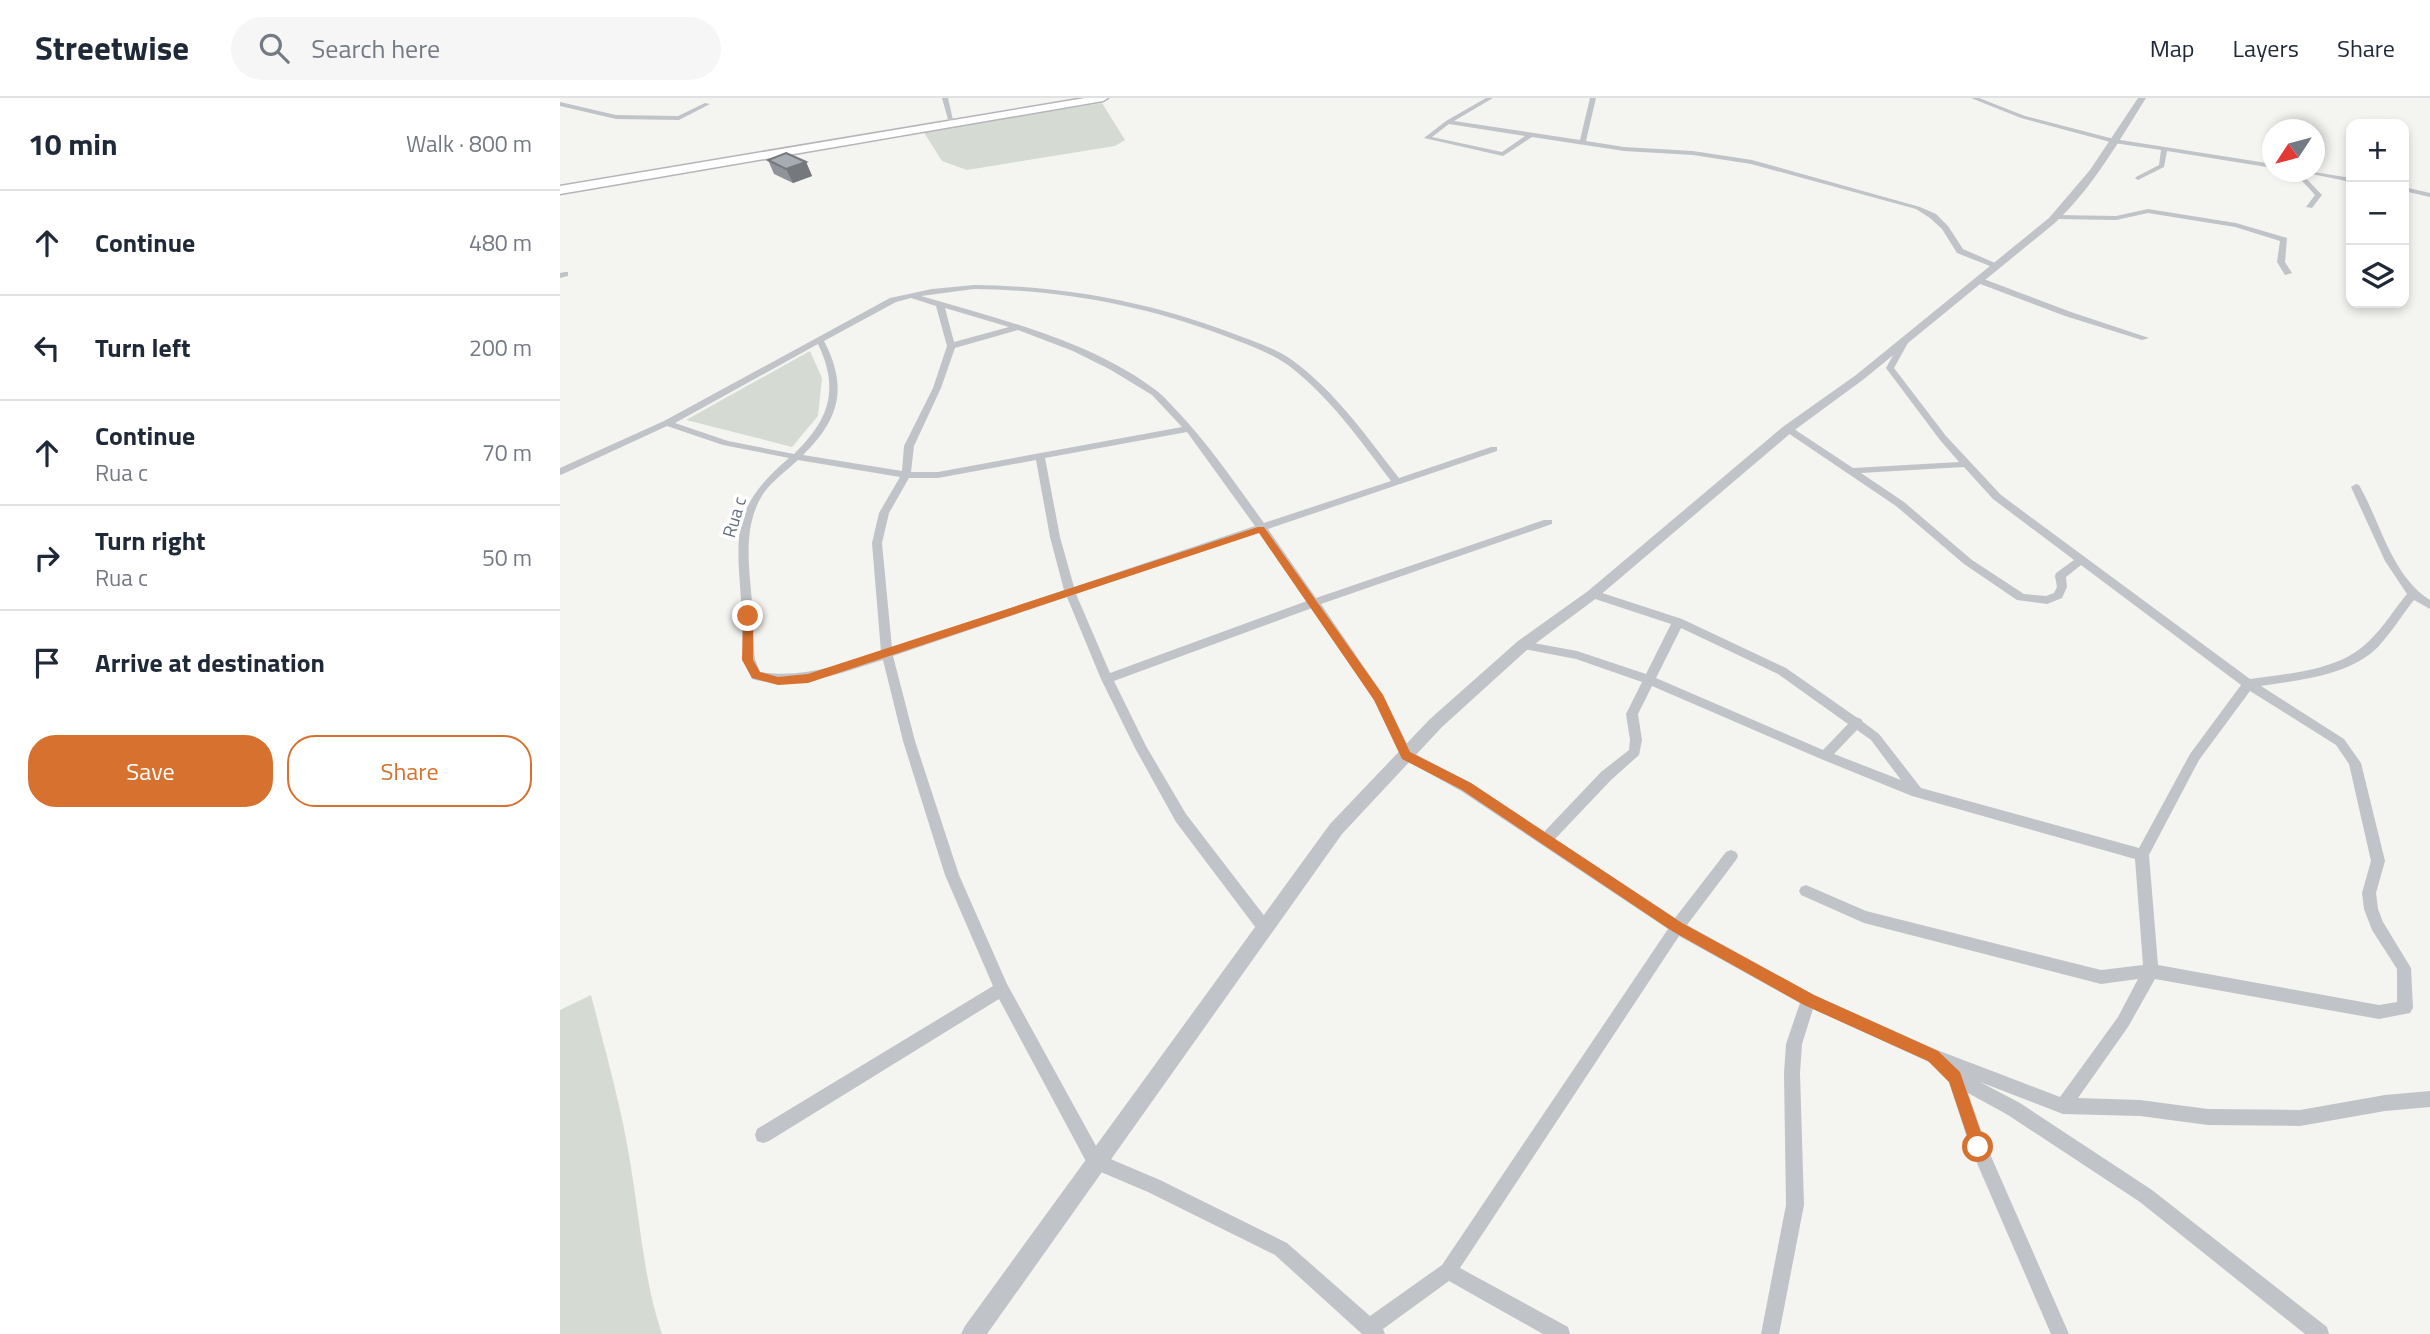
<!DOCTYPE html>
<meta charset="utf-8">
<style>
body{margin:0;font-family:"Titillium Web",sans-serif;background:#f6f6f7;color:#1f2937}
.controls{position:absolute;right:21px;top:21px;display:grid;overflow:hidden;border-radius:14px;box-shadow:0 4px 10px #0003}
.controls button{width:63px;height:63px;display:grid;place-items:center;padding:0;border:0;border-bottom:2px solid #e0e1e3;background:#fff;color:#1f2937;font:35px sans-serif}
.compass{position:absolute;left:1702px;top:21px;width:63px;height:63px;border-radius:50%;background:#fff;box-shadow:0 4px 10px #0003;rotate:234deg}
.stop{position:absolute;width:21px;height:21px;margin:-16px;border:5px solid #d7712f;border-radius:50%;background:#fff}
.stop.end{background:#d7712f;border-color:#fff;box-shadow:0 2px 7px #0008}
.list{margin:0;padding:0;list-style:none}
h2{display:flex;justify-content:space-between;align-items:center;height:91px;margin:0;padding:0 28px;font-size:30px}
h2 small{font-size:23px;font-weight:400;color:#747a83}
.list li{display:grid;grid-template-columns:46px 1fr auto;gap:21px;align-items:center;box-sizing:border-box;height:105px;padding:0 28px;border-top:2px solid #e0e1e3}
.list b{display:block;font-size:26px;white-space:nowrap}
.list p{margin:0;font-size:23px;white-space:nowrap;color:#747a83}
.list em{font-size:23px;font-style:normal;color:#747a83}
.actions{display:flex;gap:14px;padding:21px 28px}
.actions a{flex:1;padding:16px 0;border:2px solid #d7712f;border-radius:28px;text-align:center;font-size:24px;color:#d7712f}
.actions .main{background:#d7712f;color:#fff}
.icon{flex:none;width:38px;height:38px;fill:none;stroke:currentColor;stroke-width:2;stroke-linecap:round;stroke-linejoin:round}
.map{position:relative;flex:none;width:1870px;height:1236px;overflow:hidden}
header{display:flex;align-items:center;gap:42px;box-sizing:border-box;height:98px;padding:0 35px;background:#fff;border-bottom:2px solid #e0e1e3}
header strong{font-size:33px}
nav{display:flex;gap:38px;margin-inline-start:auto;font-size:24px}
.search{width:490px;height:63px;background:#f6f6f7;display:flex;align-items:center;gap:18px;box-sizing:border-box;padding:0 24px;border-radius:38px;color:#747a83;font-size:26px}
main{display:flex}
aside{flex:1;background:#fff}
.map>svg:first-child{display:block}
.green{fill:#d5dbd3}
.lines{fill:none;stroke-linecap:round;stroke-linejoin:round}
.trunk-casing{stroke:#b3b5b9;stroke-width:3}
.minor{fill:#c0c3c7;fill-rule:evenodd}
.tertiary{fill:#c0c3c7;fill-rule:evenodd}
.trunk{fill:#fff;fill-rule:evenodd}
.wall{fill:#90949a}
.shaded-wall{fill:#75787d}
.building{fill:#a7acb3;stroke:#75787d;stroke-width:2}
.route{fill:#d7712f}
.labels{text-anchor:middle;dominant-baseline:central;stroke-width:7;stroke-linejoin:round;paint-order:stroke}
.street-label{font-size:18px;fill:#667080;stroke:#fff}
</style>
<header>
<strong>Streetwise</strong>
<div class="search"><svg class="icon" aria-label="search" viewBox="0 0 24 24"><circle cx="10" cy="10" r="6"/><path d="M15 15l6 6"/></svg>Search here</div>
<nav><a>Map</a><a>Layers</a><a>Share</a></nav>
</header>
<main>
<aside>
<h2>10 min<small>Walk · 800 m</small></h2>
<ul class="list">
<li><svg class="icon" aria-label="ahead" viewBox="0 0 24 24"><path d="M12 20V5M6 11l6-6 6 6"/></svg><div><b>Continue</b></div><em>480 m</em></li>
<li><svg class="icon" aria-label="left" viewBox="0 0 24 24"><path d="M17 20v-9H6M10 6l-5 5 5 5"/></svg><div><b>Turn left</b></div><em>200 m</em></li>
<li><svg class="icon" aria-label="ahead" viewBox="0 0 24 24"><path d="M12 20V5M6 11l6-6 6 6"/></svg><div><b>Continue</b><p>Rua c</p></div><em>70 m</em></li>
<li><svg class="icon" aria-label="right" viewBox="0 0 24 24"><path d="M7 20v-9h11M14 6l5 5-5 5"/></svg><div><b>Turn right</b><p>Rua c</p></div><em>50 m</em></li>
<li><svg class="icon" aria-label="arrive" viewBox="0 0 24 24"><path d="M6 21V4h12l-3 4 3 4H6"/></svg><div><b>Arrive at destination</b></div></li>
</ul>
<div class="actions"><a class="main">Save</a><a>Share</a></div>
</aside>
<div class="map">
<svg width="1870" height="1236" viewBox="0 0 1870 1236">
<rect width="100%" height="100%" fill="#f4f5f1"/>
<path class="green" d="M542 5 565 42 555 48 407 72 382 63 363 33Z
M250 253 262 280 258 318 232 349 126 322Z
M31 897C45 952 61 1007 70 1063 80 1121 83 1180 102 1236H0V912Z"/>
<g class="lines">
<g class="trunk-casing">
<path id="trunk" d="M525 0H548L543 3 0 96V88Z"/>
</g>
<path class="minor" d="M382 0H388L394 26 389 25Z
M926 0H933L894 23 1020 42 1030 0H1036L1026 43 1064 49 1133 53 1192 62 1360 109 1376 116 1388 128 1403 151 1442 168 1435 170 1397 155 1382 131 1370 120 1356 111 1191 66 1133 57 1064 53 972 39 943 58 864 40 886 23ZM889 26 965 38 942 54 872 39Z
M1411 0H1419L1465 18 1554 41 1713 66V70L1607 53 1604 69 1578 82 1575 80 1576 79 1599 67 1601 52 1554 45 1461 20Z
M0 4 56 17 118 18 145 5 150 6 119 22 56 21 0 8Z
M1734 74H1740L1762 97 1752 110 1746 109 1755 97Z
M1742 74H1754L1791 80V84Z
M1844 89 1870 95V99L1844 93Z
M1588 111 1676 125 1727 140 1725 164 1732 175 1725 177 1717 164 1720 143 1675 129 1588 115 1556 122 1497 121 1493 119 1497 117 1556 118Z
M5 174H8V178L0 180V175Z
M1415 180H1421L1511 214 1589 240 1582 242 1505 218 1415 184Z
M414 187C503 188 586 203 669 234 690 242 713 249 732 262 775 293 807 339 839 380L931 349H937V353L708 431 756 500 984 422H992V426L761 506 823 597 851 654 911 685 984 734 1041 674 1069 652 1070 642 1066 616 1082 584 1016 561 959 550 957 547 959 544 963 543 1017 553 1086 576 1111 526 1029 499 1028 496 1033 492 1122 521 1226 570 1296 619 1301 621 1303 624 1319 636 1361 690 1579 750 1630 656 1681 587 1521 467 1506 479 1507 489 1502 500 1487 506 1457 502 1404 466 1336 408 1225 333V329H1231L1293 370 1399 364 1380 342 1326 270 1342 241 1349 243 1334 270 1386 338 1441 397 1690 581C1729 575 1780 573 1809 543 1824 529 1834 511 1847 496L1825 463 1791 389 1796 386 1799 387C1821 425 1831 477 1870 502V511L1854 502C1842 517 1831 535 1818 549 1789 578 1739 582 1701 588L1784 641 1801 665 1825 763 1816 795 1818 811 1823 824 1851 870 1853 910 1850 915 1819 921 1595 881 1568 929 1518 1000 1580 1002 1648 1011 1740 1012 1825 997 1870 993V1009L1825 1013 1740 1028 1648 1027 1580 1018 1503 1016 1420 984 1460 1005 1592 1092 1767 1229 1769 1236H1745L1580 1104 1448 1017 1408 995 1426 1047 1509 1236H1491L1410 1049 1389 984 1371 965 1253 911 1242 946 1240 975 1244 1107 1219 1236H1201L1226 1107 1224 975 1226 946 1240 905 1119 838 900 1170 1008 1229 1010 1236H983L889 1183 823 1231 825 1236H802L715 1157 588 1094 529 1069 439 901 209 1043 203 1045 197 1043 195 1037 197 1031 433 888 385 777 343 643 323 562C280 575 237 593 192 581 181 560 183 540 182 517 178 443 166 413 229 360L163 347 107 328 3 376 0 377V370L104 323 330 200 372 191ZM414 191C501 192 583 207 665 238 686 246 709 254 728 267 769 298 800 342 831 383L704 425C677 388 651 349 619 315 612 308 605 299 597 293 532 243 439 221 361 198ZM351 200 376 208 387 248 373 290 344 348 342 373 243 357C280 321 288 289 264 243L336 204ZM385 210 449 229 394 244ZM458 232 513 253 551 272 592 297 622 329 378 374H351L354 348 381 290 395 250ZM258 246C280 292 269 322 234 356L168 343 115 325ZM627 334 695 428 514 489 500 439 485 360ZM238 362 340 379 319 415 312 445 321 554C281 566 243 581 200 574L195 561C193 546 194 532 193 518 191 478 180 432 203 396 212 383 226 373 238 362ZM476 362 490 439 504 492 332 550 322 445 329 415 349 380H378ZM1404 369 1433 401 1514 462 1496 475 1495 478 1497 489 1494 495 1486 498 1464 496 1412 462 1344 404 1301 375ZM699 434 747 503 550 575 516 496ZM507 499 541 581 575 650 616 724 699 834 704 835 709 834 711 829 709 824 626 716 586 648 554 583 752 510 814 602 842 660 901 693 1108 831 882 1167 810 1218 727 1145 600 1082 541 1057 447 886 399 777 355 643 333 558ZM1121 530 1218 576 1288 626 1263 652 1096 580ZM1092 588 1261 661 1352 698 1575 761 1583 867 1541 872 1306 813 1246 787 1241 789 1239 793 1241 797 1304 825 1541 886 1578 881 1558 919 1500 999 1377 952 1254 897 1127 827 1176 762 1178 758 1176 754 1171 752 1166 754 1115 820 995 741 1051 682 1079 657 1082 642 1078 616ZM1690 593 1776 647 1789 666 1811 763 1802 795 1804 811 1812 832 1837 871V904L1819 907 1598 867 1589 757 1639 662ZM1297 632 1311 642 1341 682 1274 656Z"/>
<path class="tertiary" d="M1578 0H1586C1559 43 1533 89 1496 124L1304 281 1232 334 1038 499 968 551 882 629 782 736 427 1236H401L405 1228 770 726 870 621 958 543 1028 493 1224 328 1296 277 1489 120 1530 72Z"/>
<use href="#trunk" class="trunk"/>
</g>
<path class="wall" d="M208 62 246 64 252 78 233 85 214 76Z"/>
<path class="shaded-wall" d="M246 64 252 78 233 85 226 71Z"/>
<path class="building" d="M226 55 246 64 226 71 208 62Z"/>
<path class="route" d="M698 429H704L823 597 850 654 911 685 1122 825 1254 897 1378 953 1400 974 1426 1049 1424 1055 1418 1057 1413 1055 1389 984 1368 963 1244 907 1112 833 902 692 842 661 814 602 699 435 248 585 218 587 192 580 182 562 183 518 188 514 193 518V562L200 574 218 579 248 576Z"/>
<g class="labels">
<g class="street-label">
<text transform="translate(174 419) rotate(-73)">Rua c</text>
</g>
</g>
</svg>
<div class="controls">
<button>+</button>
<button>−</button>
<button><svg class="icon" aria-label="layers" viewBox="0 0 24 24"><path d="M12 4l9 5-9 5-9-5zM3 14l9 5 9-5"/></svg></button>
</div>
<svg class="compass" viewBox="-18 -18 36 36"><path d="M0-13l5 13h-10z" fill="#e53935"/><path d="M0 13l5-13h-10z" fill="#747a83"/></svg>
<div class="stop" style="left:1418px;top:1049px"></div>
<div class="stop end" style="left:188px;top:518px"></div>
</div>
</main>
